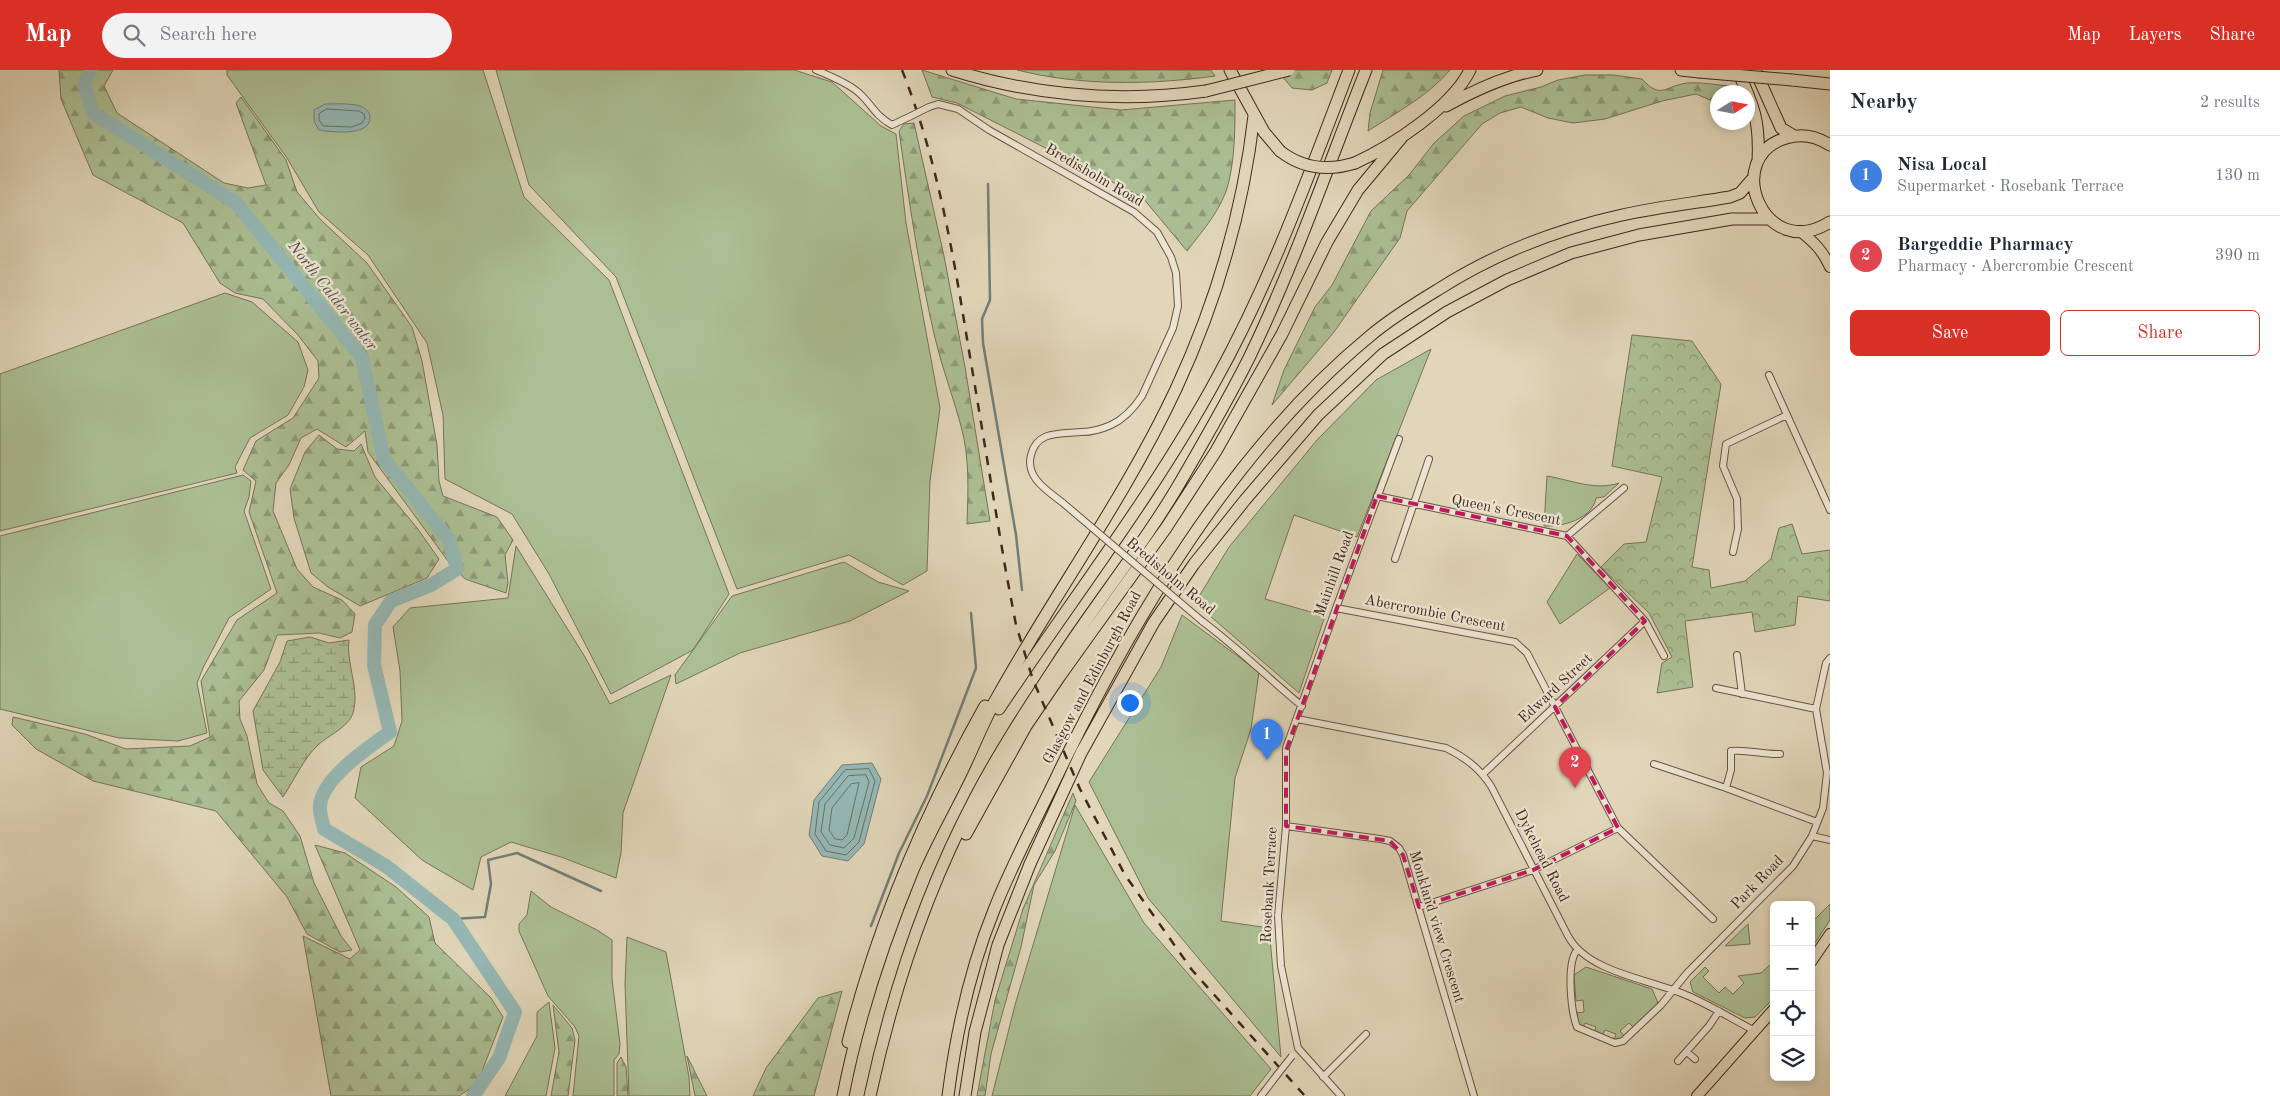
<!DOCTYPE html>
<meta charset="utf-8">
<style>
body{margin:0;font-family:"Old Standard TT",serif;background:#f2f2f3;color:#1f2937}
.controls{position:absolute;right:15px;bottom:15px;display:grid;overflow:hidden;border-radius:8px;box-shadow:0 2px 8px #0003}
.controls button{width:45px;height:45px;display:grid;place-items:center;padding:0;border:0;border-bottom:1px solid #e0e1e3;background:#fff;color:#1f2937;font:25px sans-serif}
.compass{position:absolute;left:1710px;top:15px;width:45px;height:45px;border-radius:50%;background:#fff;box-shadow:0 2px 8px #0003;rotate:79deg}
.you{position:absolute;left:1129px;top:632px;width:18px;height:18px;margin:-12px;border:4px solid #fff;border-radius:50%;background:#1a73e8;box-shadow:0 0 0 8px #1a73e833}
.badge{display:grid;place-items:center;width:32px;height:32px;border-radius:50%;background:#d93025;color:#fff;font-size:16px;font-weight:700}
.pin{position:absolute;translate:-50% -41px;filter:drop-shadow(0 1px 2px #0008)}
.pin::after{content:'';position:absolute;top:26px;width:18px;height:15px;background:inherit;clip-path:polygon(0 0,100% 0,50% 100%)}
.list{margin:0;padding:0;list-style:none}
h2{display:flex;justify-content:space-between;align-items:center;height:65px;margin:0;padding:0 20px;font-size:21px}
h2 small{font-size:16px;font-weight:400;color:#747a83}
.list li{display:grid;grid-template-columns:32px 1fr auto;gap:15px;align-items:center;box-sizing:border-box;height:80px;padding:0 20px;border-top:1px solid #e0e1e3}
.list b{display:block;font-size:19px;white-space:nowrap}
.list p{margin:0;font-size:16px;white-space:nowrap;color:#747a83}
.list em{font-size:16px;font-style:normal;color:#747a83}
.actions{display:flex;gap:10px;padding:15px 20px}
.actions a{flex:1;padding:11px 0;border:1px solid #d93025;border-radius:8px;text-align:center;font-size:18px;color:#d93025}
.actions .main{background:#d93025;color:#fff}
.icon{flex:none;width:28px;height:28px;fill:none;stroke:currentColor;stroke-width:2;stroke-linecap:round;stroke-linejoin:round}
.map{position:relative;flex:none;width:1830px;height:1026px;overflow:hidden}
header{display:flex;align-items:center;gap:30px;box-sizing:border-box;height:70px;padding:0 25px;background:#d93025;color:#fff}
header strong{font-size:24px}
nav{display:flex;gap:28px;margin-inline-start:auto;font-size:18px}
.search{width:350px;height:45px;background:#f2f2f3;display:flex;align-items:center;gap:12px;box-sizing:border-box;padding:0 18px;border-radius:28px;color:#747a83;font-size:19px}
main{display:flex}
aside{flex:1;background:#fff}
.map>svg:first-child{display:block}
.grass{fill:#acbf94;stroke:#767458}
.forest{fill:url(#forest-firs);stroke:#767458}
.wetland{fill:url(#wetland-marsh);stroke:#767458}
.park{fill:url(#park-crowns);stroke:#767458}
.water{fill:#95b8b5;stroke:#737e78}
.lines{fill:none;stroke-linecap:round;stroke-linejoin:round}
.shore{stroke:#6a7068;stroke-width:1}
.stream{stroke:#737e78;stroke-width:2.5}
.river{stroke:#95b8b5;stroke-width:14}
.street-casing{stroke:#685443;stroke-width:8}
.primary-casing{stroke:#3f281c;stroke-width:12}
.highway-casing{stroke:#3f281c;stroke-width:13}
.street{stroke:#ece4d2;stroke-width:6}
.primary{stroke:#e1d6b9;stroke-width:10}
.highway{stroke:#e1d6b9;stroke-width:11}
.rail{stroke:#3f281c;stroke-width:2.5;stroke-dasharray:9 9;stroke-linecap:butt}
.street-bridge-casing{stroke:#685443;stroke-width:8;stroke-linecap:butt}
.highway-bridge-casing{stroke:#3f281c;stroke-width:13;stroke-linecap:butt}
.street-bridge{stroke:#ece4d2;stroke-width:6}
.highway-bridge{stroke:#e1d6b9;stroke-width:11}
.marked{fill:none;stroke:#c2185b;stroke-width:4;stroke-dasharray:10 6;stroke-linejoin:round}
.labels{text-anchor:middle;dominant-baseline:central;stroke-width:4.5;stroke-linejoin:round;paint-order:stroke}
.street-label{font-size:15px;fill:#3f281c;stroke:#ece4d2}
.water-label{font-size:16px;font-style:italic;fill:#544c42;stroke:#ece4d2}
</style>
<header>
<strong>Map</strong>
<div class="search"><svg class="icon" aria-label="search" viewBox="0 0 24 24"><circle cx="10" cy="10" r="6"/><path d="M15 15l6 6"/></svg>Search here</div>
<nav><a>Map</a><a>Layers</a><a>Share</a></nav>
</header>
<main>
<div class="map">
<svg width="1830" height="1026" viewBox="0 0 1830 1026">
<defs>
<pattern id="forest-firs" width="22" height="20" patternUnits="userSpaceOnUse" patternTransform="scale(1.25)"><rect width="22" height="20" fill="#acbf94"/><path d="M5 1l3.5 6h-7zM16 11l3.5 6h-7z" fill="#8d9b78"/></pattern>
<pattern id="wetland-marsh" width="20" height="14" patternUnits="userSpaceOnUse" patternTransform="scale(1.25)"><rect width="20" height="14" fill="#acbf94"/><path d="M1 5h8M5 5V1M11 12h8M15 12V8" fill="none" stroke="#8d9b78"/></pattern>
<pattern id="park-crowns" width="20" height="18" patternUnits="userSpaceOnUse" patternTransform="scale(1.25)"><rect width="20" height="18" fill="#acbf94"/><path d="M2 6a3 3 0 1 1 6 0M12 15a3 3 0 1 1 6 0" fill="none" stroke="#8d9b78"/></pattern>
</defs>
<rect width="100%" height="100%" fill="#e1d6b9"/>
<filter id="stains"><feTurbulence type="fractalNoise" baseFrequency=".004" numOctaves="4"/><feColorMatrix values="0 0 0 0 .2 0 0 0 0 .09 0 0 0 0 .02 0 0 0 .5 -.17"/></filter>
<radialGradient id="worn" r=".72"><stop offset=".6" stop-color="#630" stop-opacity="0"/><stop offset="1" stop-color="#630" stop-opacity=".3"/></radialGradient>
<path class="grass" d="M227 0H483L524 127 609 210 729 524 693 580 611 624 549 504 512 444 445 409 443 345 427 273 368 185 319 142 287 88 227 5Z
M496 0H794L832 12 881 56 896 64 906 153 940 338 930 411 927 501 903 515 849 485 737 519 616 207 529 115Z
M225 223 252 232 298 272 308 300 304 317 288 345 250 368 235 397 237 403 0 461V304Z
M1431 279 1357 467 1294 445 1265 529 1325 546 1299 623 1195 533 1229 477 1317 370 1376 310Z
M243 405 251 411 249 427 244 441 271 519 229 548 203 598 197 613 207 663 178 671 119 668 0 639V466Z
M1547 406C1571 410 1595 421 1619 413L1604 427 1596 428C1592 449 1563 457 1544 456Z
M516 476 585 587 610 634 671 605 623 743 621 783 616 808 561 787 511 772 481 787 473 820 422 790 355 728 361 697 394 676 402 651 400 601 393 557 410 538 508 528Z
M1577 484 1610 518 1560 554 1547 532Z
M844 492 878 512 909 521 850 551 740 583 676 614 675 605 732 526Z
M1182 545 1259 602 1251 659 1235 708 1221 851 1269 858 1281 987 1148 828 1089 712 1161 597Z
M1075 735 1144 853 1271 999 1250 1026H992L1015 935Z
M531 821 551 837 597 860 612 870V909L620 974 619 984 614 990V1026H573L579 966 575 957 548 926 519 861V854L527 845Z
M1830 834V850L1811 879V853Z
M1748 854 1750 874 1725 876Z
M627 867 666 882 689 1007 690 1026H629L625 914Z
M1774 891V928L1755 947 1745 948 1693 922 1690 912 1705 897 1709 901 1703 907 1719 923 1725 917 1733 924 1744 913 1738 906 1761 903Z
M1586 897 1652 919 1658 933 1634 958 1629 953 1620 961 1625 967 1614 970 1616 964 1605 960 1602 966 1594 963 1596 957 1585 953 1582 960 1578 957 1577 943 1584 942 1583 930 1576 931 1574 905Z
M549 932 555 978 546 1026H505L537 966V942Z"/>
<path class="forest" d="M59 0H113L104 16 117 43 224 113 248 118 266 115 236 33 241 27 286 90 297 122 320 149 367 193 412 257 422 291 437 375 439 411 443 426 497 447 513 470 505 485 508 513 506 523 465 509 448 491 368 382 365 361 346 377 317 359 301 368 289 395 276 413 273 441 297 499 313 517 342 530 355 544 352 562 340 568 319 563 277 565 264 600 239 631 240 649 247 666 257 714 269 733 283 741 300 766 314 813 341 866 352 880 340 882 307 864 287 827 216 741 93 711 36 679 12 655 13 647 85 664 126 679 190 676 210 667 201 611 237 550 277 523 249 442 256 411 243 400 256 371 293 348 319 308 318 291 298 265 263 229 235 223 220 213 183 153 93 105 61 29Z
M922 0 1016 29 1121 40 1235 30C1235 57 1235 85 1229 111 1223 138 1203 160 1187 181L1142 127 957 33 932 27Z
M1017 0H1211L1215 6C1150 15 1080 16 1017 0Z
M1277 0H1332L1327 13 1312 20 1292 18Z
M1383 0H1450C1427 27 1397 42 1368 61L1370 43Z
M1585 5H1613L1642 9C1661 30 1665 16 1687 13 1701 12 1717 15 1730 16L1734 22H1718L1717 33 1696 24 1662 31 1605 49 1573 53 1548 48 1521 37 1500 43 1482 54 1407 141 1400 168 1334 262 1272 335 1284 300 1315 237 1332 215 1371 141 1409 105 1434 73 1464 46 1505 26 1541 17 1558 10Z
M914 53 944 186 965 297 990 451 967 454C968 422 970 388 961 356 953 326 942 298 935 268 919 200 909 131 899 61L904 54Z
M319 365 337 379 354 381 361 374 375 407 417 458 439 489 427 508 360 536 328 517 311 503 294 448 290 419 305 382Z
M1073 723 1076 731 1055 781 1034 815 1021 877 991 984 985 1026H977L995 930 1023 839Z
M315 775 345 783 396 817 429 847 435 873 491 928 503 947 477 1014 459 1026H331L303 866 350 889 360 880Z
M842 921 814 1026H753L766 998 818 928Z
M553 935 572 958 575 970 568 1026H551L559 982Z
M687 986 707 1026H695Z
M621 987 626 997 628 1026H617V993Z"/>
<path class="wetland" d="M310 567 329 573 349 570C346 594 360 619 353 643 349 657 327 666 317 676 304 688 293 712 283 727L263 700 253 641 280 592 287 571Z"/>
<path class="park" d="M1632 265 1692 271 1721 314 1692 497 1709 500 1711 518 1745 511 1771 489 1779 458 1792 454 1802 484 1830 480V531L1798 526 1795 555 1755 562 1752 542 1685 551 1693 617 1657 623 1662 593 1672 587 1649 543 1601 497 1624 474 1646 472 1662 407 1612 396Z"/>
<path class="water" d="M325 34C336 34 350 33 360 36 365 38 370 42 370 47 371 67 331 62 319 60L314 51V40Z
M872 693 881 709 864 774 848 791 822 786 809 765 814 730 842 695Z"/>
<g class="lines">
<path class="shore" d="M327 39 359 41 364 44 365 48 362 53 352 57 323 56 319 50V44Z
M869 699 875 711 859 772 846 785 826 781 815 764 819 732 845 700Z
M866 705 869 712 854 768 844 778 830 775 821 762 825 734 848 706Z
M859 713 847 765 842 770 835 769 829 760 832 738 851 714Z"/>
<path class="stream" d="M988 114 990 230 982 249 983 273 1016 465 1022 520
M453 849 485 847 491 814 488 790 517 783 601 821
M871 856 899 783 927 726 976 598 971 543"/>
<path class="river" d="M91 0 84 13 93 43 236 133 362 288 384 389 449 470 457 499 431 515 391 531 375 555 374 595 390 662C369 677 322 708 320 736 319 743 323 752 324 759L386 796 453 849 515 942 499 988 473 1026"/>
<g class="street-casing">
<path id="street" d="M816 0C830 6 846 12 858 22 872 34 874 45 892 55L911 46
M929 37 938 34 958 39 989 60 1134 142 1157 162 1171 187 1176 203 1178 236 1173 258 1142 326C1134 338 1124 349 1111 355 1102 359 1092 362 1082 362 1061 364 1037 360 1031 385 1025 408 1048 421 1063 433
M1769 305 1830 440
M1377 426 1567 466 1645 551 1664 586
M1567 466 1624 418
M1733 482 1738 459 1737 429 1723 396 1726 374 1787 345
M1395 489 1429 389
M1336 538 1515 572 1527 583 1618 758 1713 849
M1202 551C1237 577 1268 608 1302 636
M1737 585 1742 624
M1716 618 1816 639
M1297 649 1446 678C1466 688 1479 698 1491 716L1568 866C1588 903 1650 909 1686 925 1710 935 1732 949 1755 961
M1654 694 1726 718 1817 752
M1483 704 1645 551
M1726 718 1731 700V681C1747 679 1763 685 1780 684
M1286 756 1380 769 1390 771 1399 778 1403 785 1474 1026
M1812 766 1830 770
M1419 837 1533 800 1618 758
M1577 880C1566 894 1571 941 1577 957L1615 973 1623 971 1661 935 1687 903 1793 796 1812 766 1823 738 1827 703 1816 639 1826 593 1830 588
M1687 982 1695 989
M1678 991 1709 956 1719 941
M1323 1007 1366 964
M1261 1026 1277 1005
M1341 1026 1298 978 1281 896 1278 846 1286 756V678L1336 538 1399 369"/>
</g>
<g class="primary-casing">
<path id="primary" d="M1800 161C1814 172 1823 181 1830 197
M1811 892 1830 864
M1697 1026 1774 939"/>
</g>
<g class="highway-casing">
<path id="highway" d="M952 0C1035 26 1120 33 1206 21
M1230 0 1264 62 1280 81
M1681 0 1699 2
M1737 0C1754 35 1760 52 1758 91
M1755 0 1781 58 1794 66
M1792 10 1830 14
M1446 36C1475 20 1505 6 1537 0
M1830 75C1816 66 1802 63 1786 68 1721 87 1764 194 1830 152
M1355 93C1392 76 1452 37 1470 0
M999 639C1072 529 1154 424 1217 308 1271 210 1309 105 1349 0
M966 764 1026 656 1060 606 1166 458 1216 381 1282 264 1327 172 1358 120 1403 66
M848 972C878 853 925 743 985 636
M843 1026C858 948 883 873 913 800 928 765 947 733 963 699 974 676 983 653 995 631 1053 526 1125 428 1176 319 1216 233 1243 140 1254 46
M870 1026C892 924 926 821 975 728 999 682 1028 638 1056 595 1097 531 1147 471 1185 404 1207 366 1229 328 1249 288 1294 195 1328 96 1366 0
M948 1026C956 963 970 899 994 840 1012 794 1036 750 1057 706 1133 548 1233 379 1370 266 1391 248 1416 233 1439 219 1494 184 1559 159 1622 145 1658 137 1694 133 1730 127L1740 123 1754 107
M965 1026 975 962 998 875 1030 794 1081 683 1154 552 1194 494 1245 430 1318 345 1383 284 1447 242 1507 210 1571 183 1639 165 1732 149H1769"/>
</g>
<use href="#street" class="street"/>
<use href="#primary" class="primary"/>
<use href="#highway" class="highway"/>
<path class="rail" d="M902 0C937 88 953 182 968 275 981 351 993 426 1006 502L1016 555 1033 610 1080 719 1125 805 1192 900 1305 1026"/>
<g class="street-bridge-casing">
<path id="street-bridge" d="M911 46 929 37
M1063 433 1202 551
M1277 1005 1292 986"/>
</g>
<g class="highway-bridge-casing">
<path id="highway-bridge" d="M1699 2 1792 10
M1206 21 1289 0
M1280 81C1303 99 1329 101 1355 93"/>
</g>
<use href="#street-bridge" class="street-bridge"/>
<use href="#highway-bridge" class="highway-bridge"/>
</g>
<path class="marked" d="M1377 426 1567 466 1645 551 1555 637 1618 758 1533 800 1419 837 1403 785 1390 771 1286 756V681Z"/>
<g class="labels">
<g class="street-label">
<text transform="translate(1094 106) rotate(30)">Bredisholm Road</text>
<text transform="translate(1506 441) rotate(11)">Queen's Crescent</text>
<text transform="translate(1335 504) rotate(-70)">Mainhill Road</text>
<text transform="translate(1170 507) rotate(40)">Bredisholm Road</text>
<text transform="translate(1435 544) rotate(11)">Abercrombie Crescent</text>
<text transform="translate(1093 608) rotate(-62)">Glasgow and Edinburgh Road</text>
<text transform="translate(1556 619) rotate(-43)">Edward Street</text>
<text transform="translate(1541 786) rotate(63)">Dykehead Road</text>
<text transform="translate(1758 813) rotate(-46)">Park Road</text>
<text transform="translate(1270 815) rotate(-87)">Rosebank Terrace</text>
<text transform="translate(1436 857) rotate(73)">Monkland view Crescent</text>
</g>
<g class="water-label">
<text transform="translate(332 226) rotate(52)">North Calder water</text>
</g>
</g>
<rect width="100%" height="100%" filter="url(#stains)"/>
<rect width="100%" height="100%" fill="url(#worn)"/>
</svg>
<div class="controls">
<button>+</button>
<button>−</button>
<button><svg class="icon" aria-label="locate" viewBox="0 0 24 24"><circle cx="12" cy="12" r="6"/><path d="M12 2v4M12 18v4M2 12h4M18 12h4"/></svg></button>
<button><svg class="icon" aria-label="layers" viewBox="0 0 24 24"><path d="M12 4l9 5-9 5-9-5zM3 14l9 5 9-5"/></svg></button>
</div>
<svg class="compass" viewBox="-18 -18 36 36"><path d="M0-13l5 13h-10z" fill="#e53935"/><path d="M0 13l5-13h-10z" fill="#747a83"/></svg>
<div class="you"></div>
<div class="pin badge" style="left:1267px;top:690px;background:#3f7fe0">1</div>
<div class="pin badge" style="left:1575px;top:718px;background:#e0444e">2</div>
</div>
<aside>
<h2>Nearby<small>2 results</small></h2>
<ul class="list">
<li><span class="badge" style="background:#3f7fe0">1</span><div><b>Nisa Local</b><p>Supermarket · Rosebank Terrace</p></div><em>130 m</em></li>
<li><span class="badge" style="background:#e0444e">2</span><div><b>Bargeddie Pharmacy</b><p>Pharmacy · Abercrombie Crescent</p></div><em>390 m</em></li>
</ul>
<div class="actions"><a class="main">Save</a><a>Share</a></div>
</aside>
</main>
